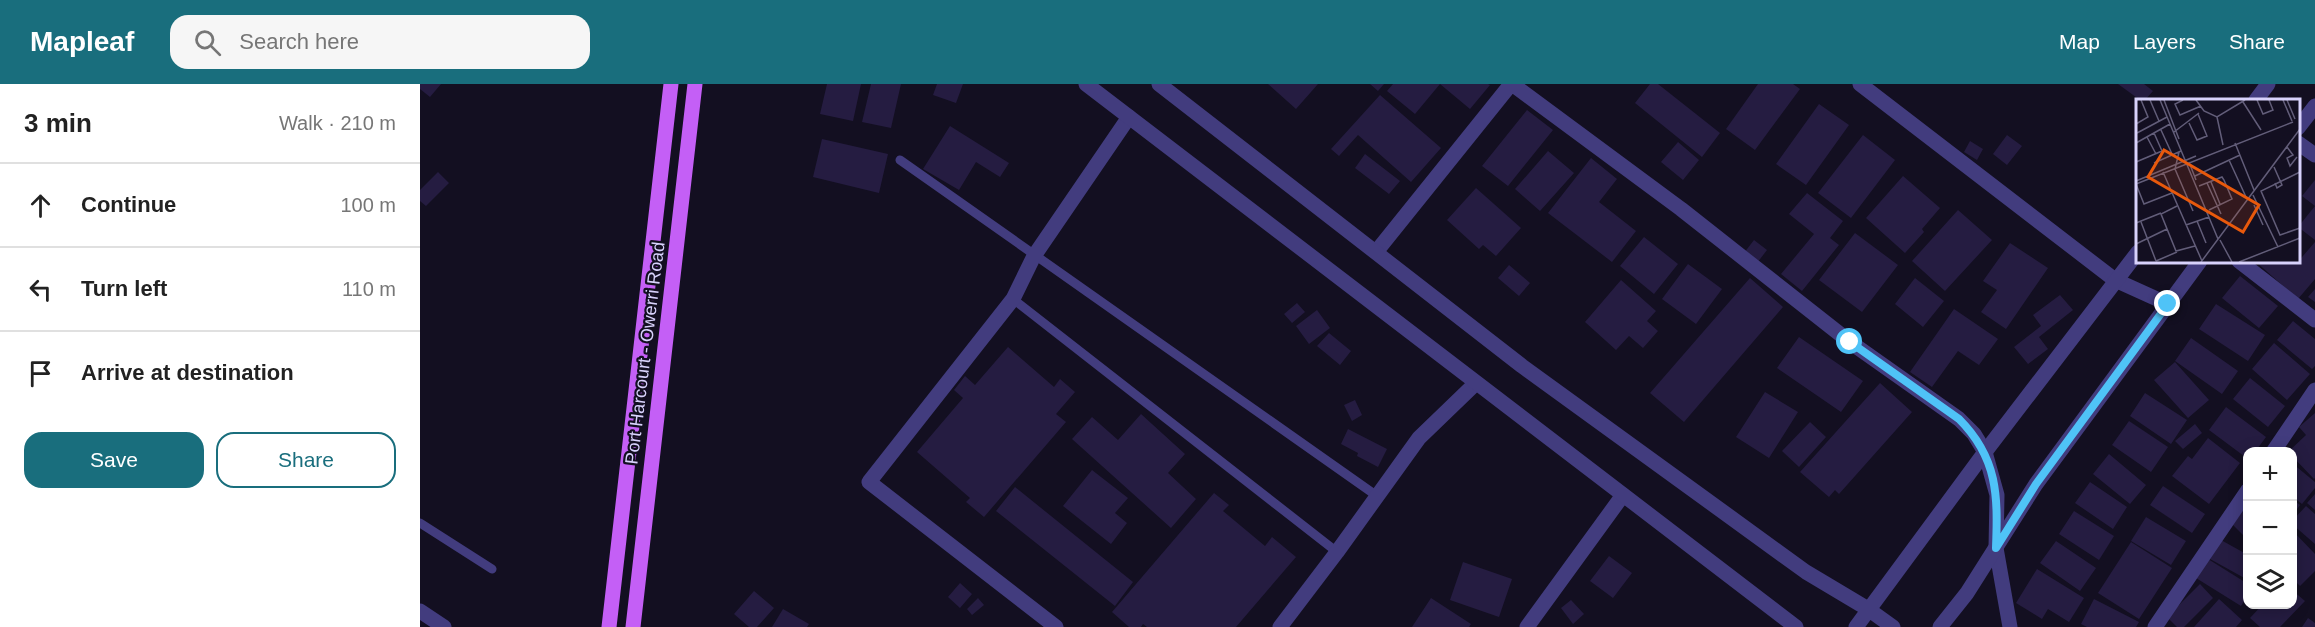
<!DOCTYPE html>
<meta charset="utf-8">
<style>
body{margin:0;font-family:Arial,sans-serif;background:#f6f6f6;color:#222}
.controls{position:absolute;right:18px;bottom:18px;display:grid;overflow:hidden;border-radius:12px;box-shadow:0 3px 15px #0003}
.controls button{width:54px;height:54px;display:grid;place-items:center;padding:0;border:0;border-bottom:2px solid #e0e0e0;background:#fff;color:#222;font:30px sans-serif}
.stop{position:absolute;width:18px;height:18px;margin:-14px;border:4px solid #4fc3f7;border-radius:50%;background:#fff}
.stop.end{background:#4fc3f7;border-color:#fff;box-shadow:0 2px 6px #0008}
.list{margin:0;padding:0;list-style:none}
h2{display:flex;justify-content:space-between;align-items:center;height:78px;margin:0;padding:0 24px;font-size:26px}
h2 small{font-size:20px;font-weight:400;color:#767676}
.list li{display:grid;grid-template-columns:39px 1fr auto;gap:18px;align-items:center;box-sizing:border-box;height:84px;padding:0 24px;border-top:2px solid #e0e0e0}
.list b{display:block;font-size:22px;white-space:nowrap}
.list em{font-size:20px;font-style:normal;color:#767676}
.actions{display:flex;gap:12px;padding:18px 24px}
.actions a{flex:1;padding:14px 0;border:2px solid #196e7d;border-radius:18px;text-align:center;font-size:21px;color:#196e7d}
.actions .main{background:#196e7d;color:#fff}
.icon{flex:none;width:33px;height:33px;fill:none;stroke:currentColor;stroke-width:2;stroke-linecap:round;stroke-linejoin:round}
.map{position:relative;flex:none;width:1895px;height:543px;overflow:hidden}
header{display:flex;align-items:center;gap:36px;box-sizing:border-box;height:84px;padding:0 30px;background:#196e7d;color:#fff}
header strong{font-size:28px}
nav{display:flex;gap:33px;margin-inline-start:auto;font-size:21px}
.search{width:420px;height:54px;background:#f6f6f6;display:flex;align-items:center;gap:15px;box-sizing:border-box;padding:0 21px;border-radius:18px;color:#767676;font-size:22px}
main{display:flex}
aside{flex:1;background:#fff}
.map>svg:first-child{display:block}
.building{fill:#251c41}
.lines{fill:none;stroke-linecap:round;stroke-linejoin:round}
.service{stroke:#423c7e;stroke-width:9}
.minor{stroke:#423c7e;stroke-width:15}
.tertiary{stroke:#423c7e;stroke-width:15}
.primary{stroke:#c45ff6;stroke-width:15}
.route{stroke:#4fc3f7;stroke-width:8}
.labels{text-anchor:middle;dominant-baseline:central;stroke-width:4.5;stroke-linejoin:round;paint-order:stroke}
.street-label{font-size:18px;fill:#d8d2fc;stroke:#130f21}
.inset-road{fill:none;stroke:#625d79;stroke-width:1.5}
.view{fill:#e8590c;fill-opacity:0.15;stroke:#e8590c;stroke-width:3}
.inset-edge{fill:none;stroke:#d8d2fc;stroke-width:3}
</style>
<header>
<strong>Mapleaf</strong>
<div class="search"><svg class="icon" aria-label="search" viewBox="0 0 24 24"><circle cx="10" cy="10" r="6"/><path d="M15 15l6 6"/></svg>Search here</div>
<nav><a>Map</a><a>Layers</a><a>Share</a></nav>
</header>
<main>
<aside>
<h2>3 min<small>Walk · 210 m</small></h2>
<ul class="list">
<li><svg class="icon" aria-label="ahead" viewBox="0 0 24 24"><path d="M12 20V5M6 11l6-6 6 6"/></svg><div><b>Continue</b></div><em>100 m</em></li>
<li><svg class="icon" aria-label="left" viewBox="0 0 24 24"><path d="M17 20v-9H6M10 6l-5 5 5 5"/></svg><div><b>Turn left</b></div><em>110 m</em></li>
<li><svg class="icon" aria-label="arrive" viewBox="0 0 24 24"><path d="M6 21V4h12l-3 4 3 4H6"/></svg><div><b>Arrive at destination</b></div></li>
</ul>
<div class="actions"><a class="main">Save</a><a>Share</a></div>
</aside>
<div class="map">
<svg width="1895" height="543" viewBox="0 0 1895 543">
<rect width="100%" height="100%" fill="#130f21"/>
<path class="building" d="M0 0H21L10 13 0 5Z
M407 0H441L433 37 400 30Z
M451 0H481L471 44 442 38Z
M517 0H543L536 19 513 11Z
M848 0H898L876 25Z
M950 0H964L958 7Z
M973 0H1068L1070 1 1050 25 1020 0 995 30 967 7Z
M1230 0H1238L1300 49 1282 73 1215 19Z
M1338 0H1373L1380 5 1335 66 1306 45Z
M1698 0H1724L1733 7 1725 16H1720Z
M960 11 1021 64 991 98 938 51 919 72 911 65Z
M1399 20 1429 41 1386 101 1356 80Z
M1107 26 1133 46 1088 102 1062 82Z
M530 42 589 79 580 93 556 78 539 106 503 85Z
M1443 51 1475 76 1431 134 1398 109Z
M1587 51 1602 62 1587 81 1573 70Z
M402 55 468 70 459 109 393 93Z
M1550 57 1563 65 1557 76 1544 68Z
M1258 58 1279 76 1263 96 1241 78Z
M1128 67 1154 89 1120 127 1095 105Z
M945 70 980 97 969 110 935 84Z
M1171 74 1197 95 1179 118 1216 147 1192 178 1128 129Z
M18 88 29 99 6 122 0 117V106Z
M1483 92 1520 124 1502 145 1504 148 1485 169 1446 134Z
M1895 96V156L1878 143 1895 122 1882 112Z
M1056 104 1101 144 1076 172 1063 161 1059 165 1027 136Z
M1387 109 1423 137 1410 154 1419 161 1382 207 1361 190 1394 150 1369 130Z
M1538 126 1572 156 1525 207 1492 177Z
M1435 149 1478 181 1442 228 1399 196Z
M1224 153 1258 180 1234 210 1200 182Z
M1334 156 1347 166 1337 179 1324 169Z
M1895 158V195L1878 215 1835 177H1872L1876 180Z
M1590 159 1628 184 1586 245 1561 228 1577 206 1563 197Z
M1268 180 1302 205 1276 240 1242 215Z
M1089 181 1110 199 1099 212 1078 194Z
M1820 192 1858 222 1839 244 1802 214Z
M1330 194 1363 223 1264 338 1230 309Z
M1495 194 1524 217 1503 243 1475 220Z
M1201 196 1236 227 1227 237 1238 247 1223 264 1209 252 1196 266 1165 238Z
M1895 205V218L1888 213Z
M1640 211 1653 226 1619 253 1628 265 1608 280 1594 263 1621 242 1613 231Z
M877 219 885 228 872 239 864 230Z
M1796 220 1845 251 1828 277 1779 245Z
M1534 225 1578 255 1559 281 1538 267 1512 303 1490 288Z
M897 226 910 244 889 260 876 242Z
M1873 237 1895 255V282L1892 285 1857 256Z
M909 249 931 267 920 281 897 262Z
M1379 253 1443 297 1421 328 1357 284Z
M1771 254 1818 287 1802 310 1755 277Z
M1854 259 1890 290 1867 316 1832 285Z
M588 263 634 303 640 295 655 308 636 330 646 338 564 433 546 418 550 414 497 368 543 314 534 306 545 292 555 301Z
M1755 278 1789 316 1768 334 1734 296Z
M1830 294 1865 322 1848 343 1813 315Z
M1460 299 1492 328 1419 410 1415 406 1409 413 1380 388Z
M1345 308 1378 328 1349 374 1316 353Z
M1725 309 1767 336 1751 360 1710 332Z
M935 316 942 331 932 337 924 321Z
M1806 323 1846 353 1835 368H1828V375L1789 346Z
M1895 329V394L1894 395 1872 372V368H1868L1886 351 1879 343Z
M721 330 765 370 748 389 776 415 751 444 652 355 672 333 698 356Z
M1709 337 1748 363 1731 388 1692 361Z
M1390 338 1406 353 1379 383 1362 367Z
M1775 340 1782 349 1763 365 1755 357Z
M928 345 967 365 958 383 937 372 938 369 921 360Z
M1788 354 1820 379 1789 420 1752 392 1768 372 1772 375Z
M1689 370 1726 401 1710 420 1673 390Z
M1872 379 1895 398V404L1882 420 1872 412Z
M672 386 708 414 695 429 707 439 691 460 643 422Z
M1670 398 1707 423 1693 445 1655 419Z
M1743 402 1785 430 1772 449 1730 421Z
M595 403 713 498 695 522 576 427Z
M794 409 809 421 803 427 845 462 852 453 876 473 816 543H727L723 540 721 543H709L692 528Z
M1895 410V426L1887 419Z
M1872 415 1880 421 1872 432Z
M1828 419V456L1809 437Z
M1886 422 1895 430V460L1872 440V437Z
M1654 427 1694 452 1679 476 1639 450Z
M1726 433 1766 457 1751 481 1711 457Z
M1872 446 1895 470V487L1880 502 1872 494Z
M1801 456 1828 471V496L1790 475Z
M1636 457 1676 484 1660 507 1620 479Z
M1711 458 1752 484 1719 535 1678 509Z
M1189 472 1212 489 1193 514 1170 497Z
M1788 475 1828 500V511L1821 522 1776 494Z
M1043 478 1092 495 1079 533 1030 516Z
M1617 485 1664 514 1649 538 1628 525 1622 535 1596 519Z
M540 499 552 510 540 524 528 513Z
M1780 500 1793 514 1764 543H1757L1747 533Z
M1872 506 1885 517 1860 543H1840L1830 534 1843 520H1872Z
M334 507 354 524 337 543H329L314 530Z
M558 514 564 521 552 531 547 525Z
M1011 514 1051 540 1049 543H992Z
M1674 515 1719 538 1716 543H1667L1661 540Z
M1799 515 1822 536 1816 543H1774Z
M1151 516 1164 530 1153 540 1141 524Z
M363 525 389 540 387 543H352Z
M1888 534 1895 539V543H1882Z"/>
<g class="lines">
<path class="service" d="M480 76 957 412
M593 215 917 468
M0 439 72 485"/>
<path class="minor" d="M1092 0 1261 125 1430 258 1539 335 1554 350 1565 368 1577 411 1576 464 1590 543
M1440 0 1695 196 1748 220
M1878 59 1895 71
M956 168 1091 0
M1819 177 1895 236
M1853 368 1895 306
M0 527 24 543
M636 543 449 398 593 215 614 172 709 33
M860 543 917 468 999 354 1056 299
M1107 543 1203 411
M1735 543 1828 406"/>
<path class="tertiary" d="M666 0 1376 543
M739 0 1102 282 1386 488 1448 525 1473 543
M1836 16 1848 0
M1878 44 1895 22
M1436 543 1565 368 1718 168
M1520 543 1547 509 1616 400 1780 177"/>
<path class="primary" d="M189 543 251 0
M213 543 275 0"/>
</g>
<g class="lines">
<path class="route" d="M1430 258 1539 335C1578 374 1578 412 1576 464L1616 400 1748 220"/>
</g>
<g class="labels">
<g class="street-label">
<text transform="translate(225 269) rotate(-83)">Port Harcourt - Owerri Road</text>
</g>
</g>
<g transform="translate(1716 15)">
<rect width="164" height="164" fill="#130f21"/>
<path class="inset-road" d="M14 1 23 22M24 1 82 140M28 1 43 40M47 1 39 5 44 16 65 7M60 1 68 12 81 18 109 1M121 1 127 15 137 11 133 1M147 1 156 22M151 1 159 20M107 3 125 31M81 18 87 46M53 24 61 41 71 37 62 15M0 25 12 18 5 1M25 31 36 55M38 33 63 14M1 34 31 18M11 38 20 55M0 44 34 25M99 44 118 91M151 48 157 56 151 59 154 67 161 58M43 53 39 70 57 112M93 61 110 98M0 63 26 52 18 34M53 63 60 81M18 64 45 52M138 68 146 86 141 89 139 84M27 73 66 162M164 73 125 92 144 136 164 129M59 77 104 56M0 82 60 57M75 83 84 105M71 84 85 115M0 85 157 23M0 85 8 105 36 94M63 87 86 78 88 81 96 100 73 111M117 96 142 148M118 106 127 126M41 107 25 115 40 152 59 147M61 122 70 144M5 123 20 162M0 124 25 114M50 126 73 118M84 141 96 163M0 145 31 130M20 162 41 153M65 163 164 30M103 163 164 139"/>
<path class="view" d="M28 51 123 106 107 133 12 78Z"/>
<rect width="164" height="164" class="inset-edge"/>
</g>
</svg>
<div class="controls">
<button>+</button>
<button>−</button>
<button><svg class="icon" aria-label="layers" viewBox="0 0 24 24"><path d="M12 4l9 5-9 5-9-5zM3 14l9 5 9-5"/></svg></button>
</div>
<div class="stop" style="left:1430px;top:258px"></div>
<div class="stop end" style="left:1748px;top:220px"></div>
</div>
</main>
